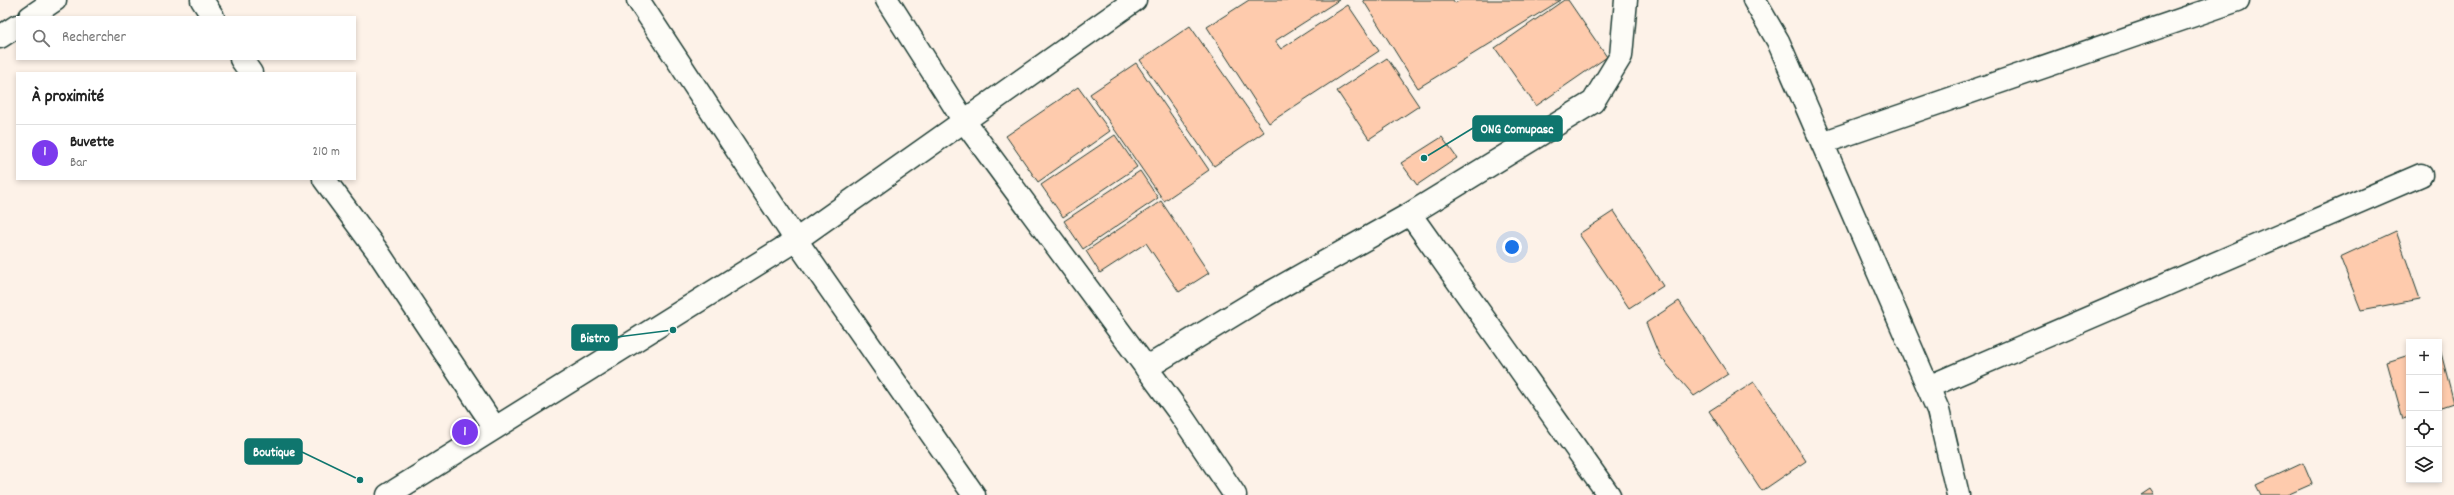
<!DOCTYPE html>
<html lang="fr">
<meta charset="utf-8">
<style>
body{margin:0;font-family:Dekko,sans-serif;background:#f2f2f2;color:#222}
.controls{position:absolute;right:12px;bottom:12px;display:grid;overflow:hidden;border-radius:0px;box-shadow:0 2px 6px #0003}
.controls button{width:36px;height:36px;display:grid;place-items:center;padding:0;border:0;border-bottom:1px solid #e0e0e0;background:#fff;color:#222;font:20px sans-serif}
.you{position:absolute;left:1512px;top:247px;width:14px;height:14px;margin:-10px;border:3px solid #fff;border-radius:50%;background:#1a73e8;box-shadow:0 0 0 6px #1a73e833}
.badge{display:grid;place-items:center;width:26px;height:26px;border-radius:50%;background:#7c3aed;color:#fff;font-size:13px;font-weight:700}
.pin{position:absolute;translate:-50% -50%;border:2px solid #fff;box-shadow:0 1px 4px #0006}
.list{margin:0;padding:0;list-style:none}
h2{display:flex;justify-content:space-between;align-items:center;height:52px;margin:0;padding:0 16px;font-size:17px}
h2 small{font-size:13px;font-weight:400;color:#767676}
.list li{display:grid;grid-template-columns:26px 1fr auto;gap:12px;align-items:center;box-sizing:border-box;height:56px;padding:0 16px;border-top:1px solid #e0e0e0}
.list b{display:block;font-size:15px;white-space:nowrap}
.list p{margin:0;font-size:13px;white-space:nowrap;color:#767676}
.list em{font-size:13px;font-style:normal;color:#767676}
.icon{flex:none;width:22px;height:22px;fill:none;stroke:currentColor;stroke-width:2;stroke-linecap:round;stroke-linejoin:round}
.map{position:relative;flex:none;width:2454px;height:495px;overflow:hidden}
.search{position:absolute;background:#fff;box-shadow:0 2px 6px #0003;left:16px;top:16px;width:340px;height:44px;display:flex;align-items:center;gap:10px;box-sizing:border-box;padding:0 14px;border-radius:0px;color:#767676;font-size:15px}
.panel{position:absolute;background:#fff;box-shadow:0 2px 6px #0003;left:16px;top:72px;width:340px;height:108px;border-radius:0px}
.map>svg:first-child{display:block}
.building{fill:#fecbad;stroke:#1f3d34}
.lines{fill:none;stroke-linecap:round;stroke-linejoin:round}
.minor-casing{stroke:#1f3d34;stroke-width:25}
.minor{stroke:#fdfcf7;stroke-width:22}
.leader{fill:none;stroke:#0f766e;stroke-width:1.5}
.callout-dot{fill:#0f766e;stroke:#fdfcf7;stroke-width:1.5}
.callout{fill:#0f766e;stroke:#0f766e;stroke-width:1.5}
.callout-label{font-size:13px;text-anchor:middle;font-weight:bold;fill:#fff}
</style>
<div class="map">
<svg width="2454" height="495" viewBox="0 0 2454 495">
<rect width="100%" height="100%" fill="#fdf2e8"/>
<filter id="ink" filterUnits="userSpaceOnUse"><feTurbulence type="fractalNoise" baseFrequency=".025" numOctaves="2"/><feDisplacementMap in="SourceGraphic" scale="8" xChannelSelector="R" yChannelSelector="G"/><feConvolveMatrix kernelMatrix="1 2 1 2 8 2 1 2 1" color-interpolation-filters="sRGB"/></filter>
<g filter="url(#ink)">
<path class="building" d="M1249 0H1339L1275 41 1281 49 1348 5 1379 51 1269 123 1207 27Z
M1363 0H1453L1455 3 1461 0H1561L1418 88Z
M1564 0H1568L1607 57 1536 106 1495 48Z
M1190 26 1264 132 1214 166 1140 60Z
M1387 58 1419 106 1369 139 1337 91Z
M1136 63 1209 170 1164 201 1090 94Z
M1078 87 1110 131 1038 182 1006 136Z
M1115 135 1137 167 1063 217 1041 185Z
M1442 137 1457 158 1417 185 1401 163Z
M1140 171 1158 198 1083 249 1064 221Z
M1161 201 1209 273 1179 292 1146 243 1100 273 1086 251Z
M1614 211 1663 286 1629 308 1579 234Z
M2396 231 2420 299 2361 310 2340 257Z
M1679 301 1728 374 1694 396 1659 355 1646 323Z
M2439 345 2454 403 2439 408Z
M2409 355V417L2403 419 2387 362Z
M1754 382 1806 461 1762 491 1709 411Z
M2303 463 2312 484 2287 495H2261L2256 485Z
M2151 489 2155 495H2142Z"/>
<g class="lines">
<g class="minor-casing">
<path id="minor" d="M202 0 213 17
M638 0 796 240 974 495
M887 0 964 121 1179 412 1235 495
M1754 0 1778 41 1938 410 1958 495
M30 17 55 0
M0 37 17 26
M241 59 251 73
M1822 143 2238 0
M324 179 378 252 495 428
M1410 214 1609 495
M1146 368 1266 295 1410 214 1593 102 1621 56 1626 0
M1928 387 2421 175
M388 495 796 240 1135 0"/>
</g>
<use href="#minor" class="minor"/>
</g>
</g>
<path class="leader" d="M1424 158L1473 128M673 330L617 337M360 480L302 452"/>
<g class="callout-dot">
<circle cx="1424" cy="158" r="4"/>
<circle cx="673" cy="330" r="4"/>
<circle cx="360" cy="480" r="4"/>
</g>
<g class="callout">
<rect x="1473" y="116" width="89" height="25" rx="4"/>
<rect x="572" y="325" width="45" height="25" rx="4"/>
<rect x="245" y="439" width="57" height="25" rx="4"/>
</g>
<g class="callout-label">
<text x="1517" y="133">ONG Comupasc</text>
<text x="595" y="342">Bistro</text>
<text x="274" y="456">Boutique</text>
</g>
</svg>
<div class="controls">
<button>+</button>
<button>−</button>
<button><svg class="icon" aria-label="locate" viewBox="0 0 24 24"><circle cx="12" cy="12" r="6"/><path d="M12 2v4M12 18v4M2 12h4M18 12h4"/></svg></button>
<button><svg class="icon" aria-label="layers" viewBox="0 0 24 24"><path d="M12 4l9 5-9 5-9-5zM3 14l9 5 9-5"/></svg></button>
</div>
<div class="you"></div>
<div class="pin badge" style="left:465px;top:432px">1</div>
<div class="search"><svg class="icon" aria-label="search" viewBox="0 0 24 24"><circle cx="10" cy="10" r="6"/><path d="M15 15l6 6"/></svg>Rechercher</div>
<section class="panel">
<h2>À proximité<small></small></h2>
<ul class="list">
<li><span class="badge">1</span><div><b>Buvette</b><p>Bar</p></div><em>210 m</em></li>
</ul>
</section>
</div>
